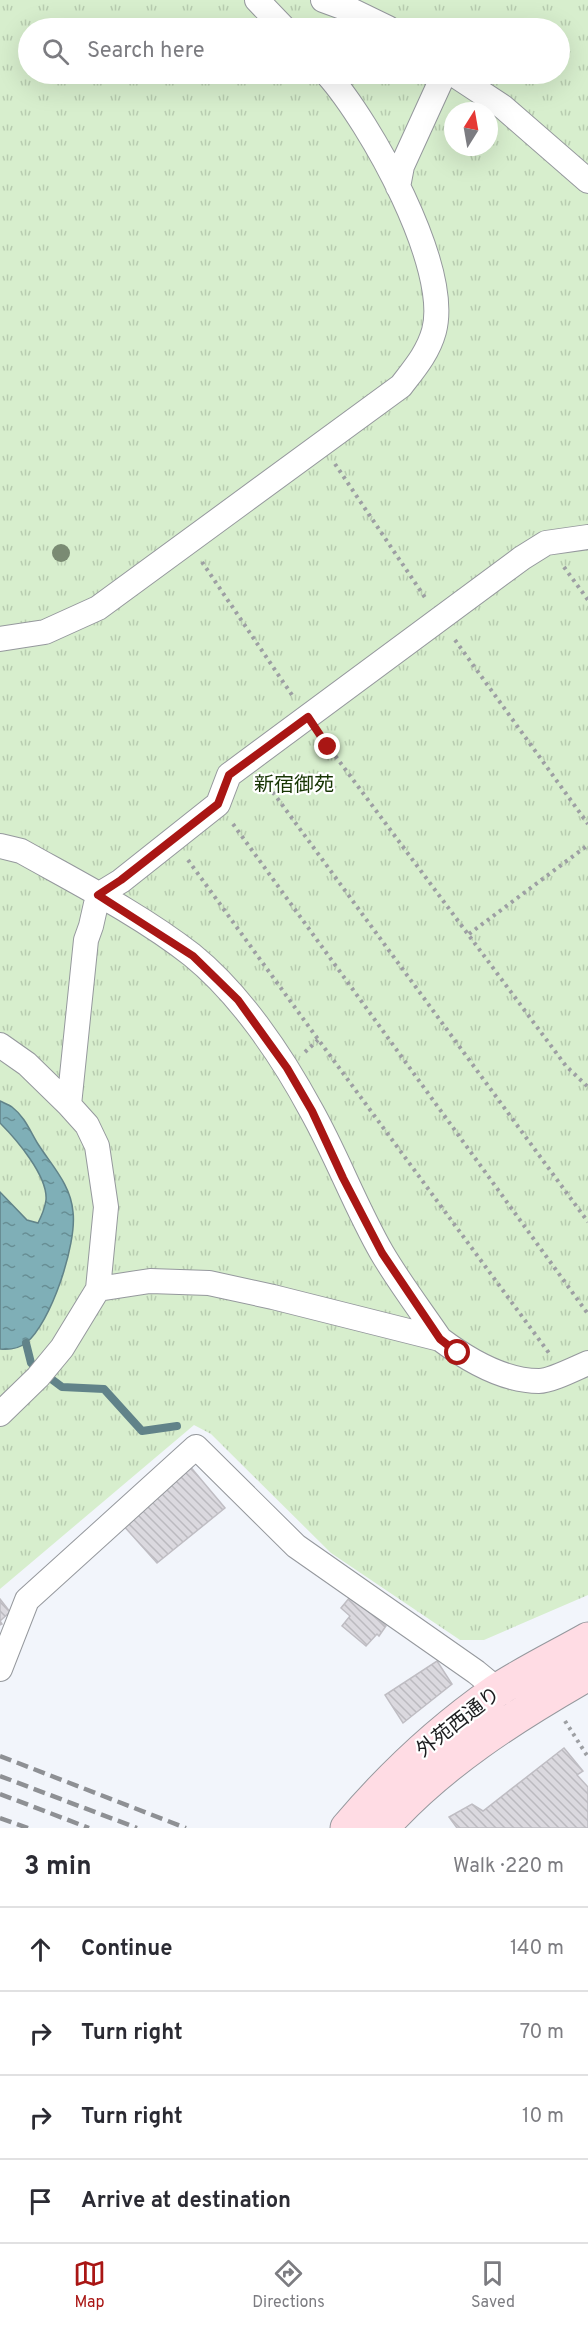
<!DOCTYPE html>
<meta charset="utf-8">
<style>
body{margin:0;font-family:Overpass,"Noto Sans JP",sans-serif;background:#f7f7f7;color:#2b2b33}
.compass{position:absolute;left:444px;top:102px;width:54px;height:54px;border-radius:50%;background:#fff;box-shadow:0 6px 24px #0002;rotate:11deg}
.stop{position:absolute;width:18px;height:18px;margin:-14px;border:4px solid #a91614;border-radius:50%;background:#fff}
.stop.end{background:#a91614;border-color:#fff;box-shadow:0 2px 6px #0008}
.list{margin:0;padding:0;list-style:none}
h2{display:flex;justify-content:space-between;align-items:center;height:78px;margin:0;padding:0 24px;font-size:26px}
h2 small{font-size:20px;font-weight:400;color:#7c7c81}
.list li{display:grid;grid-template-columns:39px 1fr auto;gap:18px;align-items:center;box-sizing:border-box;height:84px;padding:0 24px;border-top:2px solid #e1e1e2}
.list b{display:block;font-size:22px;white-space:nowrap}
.list em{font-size:20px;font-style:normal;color:#7c7c81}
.icon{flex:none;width:33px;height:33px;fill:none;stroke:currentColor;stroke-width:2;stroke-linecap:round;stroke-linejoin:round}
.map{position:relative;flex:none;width:588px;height:1828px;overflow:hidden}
.search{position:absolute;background:#fff;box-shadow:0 6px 24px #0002;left:18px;right:18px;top:18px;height:66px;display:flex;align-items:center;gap:15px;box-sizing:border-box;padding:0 21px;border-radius:33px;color:#7c7c81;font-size:22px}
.sheet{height:414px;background:#fff}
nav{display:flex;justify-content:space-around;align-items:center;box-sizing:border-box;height:84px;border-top:2px solid #e1e1e2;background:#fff;font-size:16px;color:#7c7c81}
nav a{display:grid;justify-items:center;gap:3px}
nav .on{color:#a91614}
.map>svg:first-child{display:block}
.park{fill:url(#park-tufts);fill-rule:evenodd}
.water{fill:url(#water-ripples);stroke:#618389;stroke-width:1.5}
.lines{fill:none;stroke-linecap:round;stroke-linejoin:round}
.stream{stroke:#618389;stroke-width:8}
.building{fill:url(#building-back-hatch);stroke:#bfbdc3;stroke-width:1.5}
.street-casing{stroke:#95989d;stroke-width:26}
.secondary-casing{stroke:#95989d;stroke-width:35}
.path{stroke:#9d9fa3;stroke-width:4;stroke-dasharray:3 4.5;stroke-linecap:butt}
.street{stroke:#fff;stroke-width:24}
.secondary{stroke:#ffdce4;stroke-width:33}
.rail{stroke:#8e9094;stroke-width:4.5;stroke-dasharray:12 6;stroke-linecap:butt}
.tree{fill:#7a8b73}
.route{stroke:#a91614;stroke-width:8}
.labels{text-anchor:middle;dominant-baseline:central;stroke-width:4.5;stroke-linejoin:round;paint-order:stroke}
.park-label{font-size:20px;fill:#173503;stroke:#fff}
.street-label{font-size:20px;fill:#1b1c1e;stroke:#fff}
</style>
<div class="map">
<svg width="588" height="1828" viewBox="0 0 588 1828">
<defs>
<pattern id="park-tufts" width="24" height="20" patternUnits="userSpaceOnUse" patternTransform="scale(1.5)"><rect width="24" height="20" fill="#d7eecd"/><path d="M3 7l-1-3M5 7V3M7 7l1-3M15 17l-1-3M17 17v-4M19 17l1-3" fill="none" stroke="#b8ccb0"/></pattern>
<pattern id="water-ripples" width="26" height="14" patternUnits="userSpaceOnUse" patternTransform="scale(1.5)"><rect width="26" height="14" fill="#7fafb7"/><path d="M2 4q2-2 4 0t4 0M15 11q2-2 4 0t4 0" fill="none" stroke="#678e94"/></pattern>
<pattern id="building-back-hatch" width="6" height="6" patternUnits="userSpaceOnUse" patternTransform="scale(1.5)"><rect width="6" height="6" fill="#dbd9df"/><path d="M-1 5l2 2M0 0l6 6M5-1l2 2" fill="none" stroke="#bbbabf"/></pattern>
</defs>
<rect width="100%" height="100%" fill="#f2f5fb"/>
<path class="park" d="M0 0H588V1595L484 1640H460L331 1553 211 1434 194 1425 0 1589ZM28 28H560V74H28ZM453 111H489V147H453Z"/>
<path class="water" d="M0 1101C4 1103 9 1105 12 1107 25 1117 30 1131 38 1144 52 1166 71 1185 73 1212 77 1244 51 1323 26 1343 18 1349 9 1350 0 1349V1192L27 1220 38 1223C41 1217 45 1207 46 1200 48 1176 16 1139 0 1123Z"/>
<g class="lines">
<path class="stream" d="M26 1343 31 1363 34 1366 62 1387 104 1389 142 1431 177 1426"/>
</g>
<path class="building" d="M188 1464 225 1508 157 1563 122 1524Z
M350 1597 386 1626 379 1636 377 1634 366 1646 342 1626 350 1616 341 1608Z
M0 1599 10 1612 0 1621 2 1624 0 1625Z
M437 1661 452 1684 403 1723 385 1695Z
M564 1748 583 1771 577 1775 588 1787V1828H457L449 1817 472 1804 483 1811Z"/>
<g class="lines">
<g class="street-casing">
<path id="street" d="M257 0 284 28
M323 0 353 11 388 28
M453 74 503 107 588 181
M398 187 402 166 444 74
M0 639 45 632 98 608 401 386C414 369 428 353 434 331 451 267 370 122 327 74
M0 846 21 851C78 883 141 915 192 955 240 994 282 1056 311 1110 337 1156 355 1206 382 1253 399 1282 421 1311 440 1339
M0 1045 27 1064 69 1105 87 1125 97 1146 106 1207 98 1289
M69 1105 86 940 91 926 98 895 121 881 218 804 229 775 522 558 546 543 588 537
M0 1414 38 1377 62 1348 98 1289 150 1281 209 1283 273 1297 440 1339C468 1360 504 1381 539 1381 551 1381 576 1368 588 1363
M0 1669 27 1600 196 1447 296 1546 476 1672 498 1690"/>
</g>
<g class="secondary-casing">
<path id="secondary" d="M347 1828C391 1776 440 1730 496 1691 525 1672 558 1656 588 1639
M382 1828C440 1763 513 1717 588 1674"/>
</g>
<path class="path" d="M335 464 426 599
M202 562 294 698
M564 567 588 600
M455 640 588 824
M322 738 566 1066 588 1087
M264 780 588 1222
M233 824 588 1314
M188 860 312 1031 549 1353
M469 934 588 845
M305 1052 318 1040
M565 1721 588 1757"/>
<use href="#street" class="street"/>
<use href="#secondary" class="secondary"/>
<path class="rail" d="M0 1756 186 1828
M0 1776 137 1828
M0 1794 89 1828
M0 1818 28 1828"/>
</g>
<circle class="tree" cx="61" cy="553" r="9"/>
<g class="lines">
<path class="route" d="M328 747 308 717 229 775 218 804 121 880 98 895 193 956 238 1000 287 1068 312 1111 343 1178 382 1253 440 1339 458 1353"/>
</g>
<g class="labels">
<g class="park-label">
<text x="294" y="786">新宿御苑</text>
</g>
<g class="street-label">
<text transform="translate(459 1723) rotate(-38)">外苑西通り</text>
</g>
</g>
</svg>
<svg class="compass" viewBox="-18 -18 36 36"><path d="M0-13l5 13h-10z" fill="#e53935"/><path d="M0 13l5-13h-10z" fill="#7c7c81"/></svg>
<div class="stop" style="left:458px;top:1353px"></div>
<div class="stop end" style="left:328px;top:747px"></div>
<div class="search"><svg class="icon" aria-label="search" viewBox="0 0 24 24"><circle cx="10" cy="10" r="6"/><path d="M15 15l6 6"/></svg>Search here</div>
</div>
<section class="sheet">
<h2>3 min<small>Walk · 220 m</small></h2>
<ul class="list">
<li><svg class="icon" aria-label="ahead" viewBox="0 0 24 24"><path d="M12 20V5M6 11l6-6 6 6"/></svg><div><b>Continue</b></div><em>140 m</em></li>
<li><svg class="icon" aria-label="right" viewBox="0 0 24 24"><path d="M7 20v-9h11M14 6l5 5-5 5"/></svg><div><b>Turn right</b></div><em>70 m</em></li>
<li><svg class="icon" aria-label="right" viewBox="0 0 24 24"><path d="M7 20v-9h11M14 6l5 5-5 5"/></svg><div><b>Turn right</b></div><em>10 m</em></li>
<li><svg class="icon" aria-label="arrive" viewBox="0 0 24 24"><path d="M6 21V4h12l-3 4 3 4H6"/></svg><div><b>Arrive at destination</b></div></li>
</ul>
</section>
<nav>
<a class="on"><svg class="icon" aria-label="map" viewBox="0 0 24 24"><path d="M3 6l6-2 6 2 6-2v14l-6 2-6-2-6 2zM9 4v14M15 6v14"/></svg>Map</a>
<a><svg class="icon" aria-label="directions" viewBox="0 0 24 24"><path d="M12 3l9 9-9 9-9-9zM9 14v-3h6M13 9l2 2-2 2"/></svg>Directions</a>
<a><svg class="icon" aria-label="saved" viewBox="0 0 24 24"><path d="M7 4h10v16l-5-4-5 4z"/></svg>Saved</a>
</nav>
